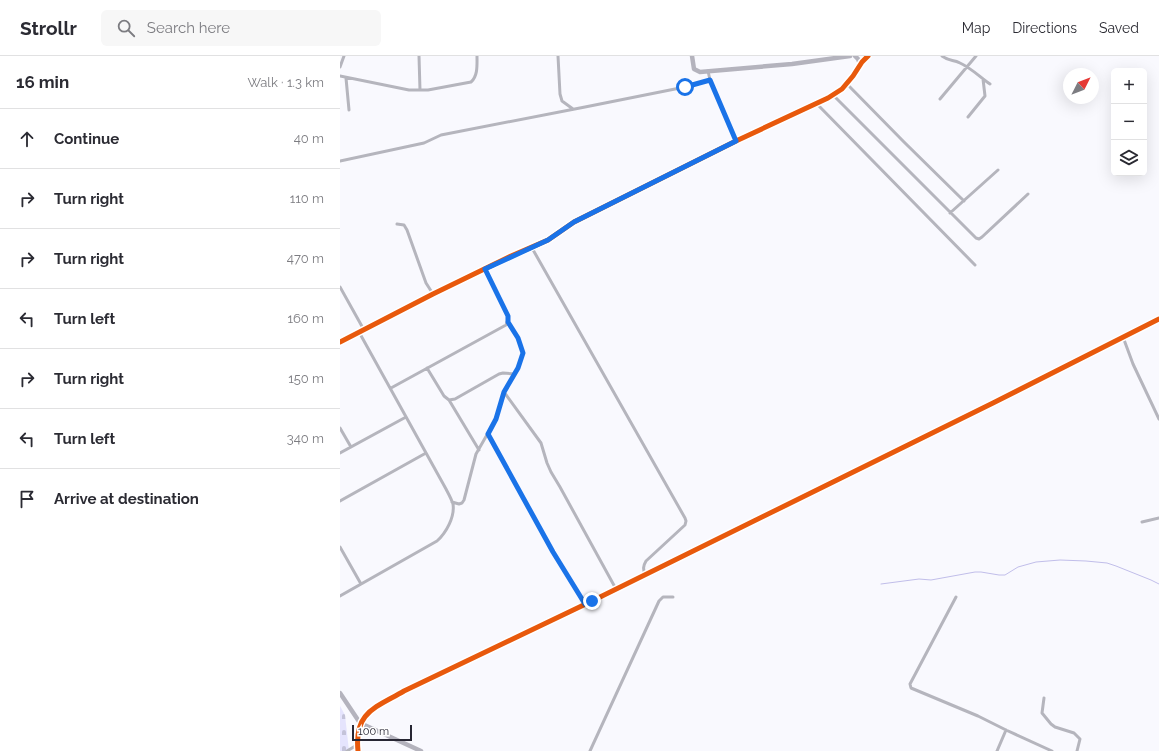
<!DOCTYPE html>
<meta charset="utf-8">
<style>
body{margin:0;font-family:Raleway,sans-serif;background:#f7f7f7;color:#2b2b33}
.controls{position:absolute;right:12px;top:12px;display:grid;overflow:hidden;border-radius:6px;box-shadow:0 4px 16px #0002}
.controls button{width:36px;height:36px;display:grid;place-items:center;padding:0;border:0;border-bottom:1px solid #e1e1e2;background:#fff;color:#2b2b33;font:20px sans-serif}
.compass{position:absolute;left:723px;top:12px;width:36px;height:36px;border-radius:50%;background:#fff;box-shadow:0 4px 16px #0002;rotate:48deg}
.scale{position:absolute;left:12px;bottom:10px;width:60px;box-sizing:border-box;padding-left:4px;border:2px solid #272633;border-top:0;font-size:11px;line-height:14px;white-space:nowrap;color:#272633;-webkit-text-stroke:3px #fff;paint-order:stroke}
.stop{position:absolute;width:12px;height:12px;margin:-9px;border:3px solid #1a73e8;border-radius:50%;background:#fff}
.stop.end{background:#1a73e8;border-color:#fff;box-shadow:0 1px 4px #0008}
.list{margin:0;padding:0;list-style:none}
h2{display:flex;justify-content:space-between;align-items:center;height:52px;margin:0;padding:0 16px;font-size:17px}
h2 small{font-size:13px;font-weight:400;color:#7c7c81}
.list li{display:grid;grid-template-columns:26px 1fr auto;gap:12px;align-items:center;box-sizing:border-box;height:60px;padding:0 16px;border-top:1px solid #e1e1e2}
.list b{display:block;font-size:15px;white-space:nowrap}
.list em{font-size:13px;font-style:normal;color:#7c7c81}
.icon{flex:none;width:22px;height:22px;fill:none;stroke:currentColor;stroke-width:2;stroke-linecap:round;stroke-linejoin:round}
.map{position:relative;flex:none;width:819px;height:695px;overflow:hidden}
header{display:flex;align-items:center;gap:24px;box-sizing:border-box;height:56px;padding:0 20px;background:#fff;border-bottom:1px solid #e1e1e2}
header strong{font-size:19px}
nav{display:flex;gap:22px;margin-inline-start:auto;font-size:14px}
.search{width:280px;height:36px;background:#f7f7f7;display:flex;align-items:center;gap:10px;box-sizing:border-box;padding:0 14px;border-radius:6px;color:#7c7c81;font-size:15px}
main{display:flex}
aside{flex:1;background:#fff}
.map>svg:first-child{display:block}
.cemetery{fill:url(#cemetery-stones)}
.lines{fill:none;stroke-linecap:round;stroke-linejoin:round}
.stream{stroke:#c1beea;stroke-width:1}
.street{stroke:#b5b5bd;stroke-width:3}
.secondary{stroke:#b4b3bd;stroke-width:4.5}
.cycleway-casing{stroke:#fff;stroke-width:8}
.cycleway{stroke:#e8590c;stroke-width:5}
.route{stroke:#1a73e8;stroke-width:5}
</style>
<header>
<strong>Strollr</strong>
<div class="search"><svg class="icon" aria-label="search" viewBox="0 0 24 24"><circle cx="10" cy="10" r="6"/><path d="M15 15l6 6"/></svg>Search here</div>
<nav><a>Map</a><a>Directions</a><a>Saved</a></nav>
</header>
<main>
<aside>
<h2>16 min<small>Walk · 1.3 km</small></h2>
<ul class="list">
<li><svg class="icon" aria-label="ahead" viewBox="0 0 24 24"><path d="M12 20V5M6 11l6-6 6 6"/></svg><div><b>Continue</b></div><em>40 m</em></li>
<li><svg class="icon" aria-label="right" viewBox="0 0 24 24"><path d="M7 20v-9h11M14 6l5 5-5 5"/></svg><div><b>Turn right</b></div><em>110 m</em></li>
<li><svg class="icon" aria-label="right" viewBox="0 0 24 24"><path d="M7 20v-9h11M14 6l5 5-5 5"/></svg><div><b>Turn right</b></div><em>470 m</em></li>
<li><svg class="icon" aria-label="left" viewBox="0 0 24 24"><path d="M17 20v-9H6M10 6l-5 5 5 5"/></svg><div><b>Turn left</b></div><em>160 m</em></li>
<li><svg class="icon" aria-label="right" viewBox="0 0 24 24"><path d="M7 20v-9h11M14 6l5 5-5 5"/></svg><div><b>Turn right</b></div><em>150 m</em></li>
<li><svg class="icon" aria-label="left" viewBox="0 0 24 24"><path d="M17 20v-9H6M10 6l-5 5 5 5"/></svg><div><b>Turn left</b></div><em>340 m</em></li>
<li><svg class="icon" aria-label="arrive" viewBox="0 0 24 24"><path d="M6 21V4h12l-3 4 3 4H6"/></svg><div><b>Arrive at destination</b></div></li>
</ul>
</aside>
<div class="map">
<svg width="819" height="695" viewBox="0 0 819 695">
<defs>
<pattern id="cemetery-stones" width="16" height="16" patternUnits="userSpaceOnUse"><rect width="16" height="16" fill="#e5e4fd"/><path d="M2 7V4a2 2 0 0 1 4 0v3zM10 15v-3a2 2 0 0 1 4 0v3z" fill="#c4c3d9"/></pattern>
</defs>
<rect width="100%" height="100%" fill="#f9f9fe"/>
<path class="cemetery" d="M0 650 5 659 9 695H0Z"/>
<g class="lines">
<path class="stream" d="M541 528 579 523 591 524 635 516H641L659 519H665L678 511 696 506 720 504 746 505 767 507 776 510 811 524 819 528"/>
<path class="street" d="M79 0 80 34
M218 0 220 38 222 45 233 53
M602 0C610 6 613 3 620 7 631 12 640 21 650 28
M0 11 4 0
M368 15 370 24 396 85
M0 20 69 34H88L131 26C138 20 137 9 137 0
M6 22 9 54
M507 28 564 86 624 145
M493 39 636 182 639 183 642 181 688 138
M600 43 636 0
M477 48 635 209
M628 61 645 40 643 23
M0 105 84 87 101 79 245 51 345 31 370 24
M610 157 658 114
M57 168 64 169 67 174 86 227 93 238
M192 192 345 462 346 465 345 469 306 505C303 510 303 513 305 519
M0 231 24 274
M783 281 793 308 819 363
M87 312 104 340 109 344 115 343 159 318 163 317 175 318
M51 332 166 269 168 263V260L145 213
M164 336 201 387 207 407 211 416 220 431 276 533
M109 344 139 394
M0 372 11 391
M148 378 213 496 245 548
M0 397 66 361
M0 445 86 397
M112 446 119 448 122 447 124 444 136 398 156 363 164 336 178 312 183 297 178 282 167 266
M802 466 819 462
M0 491 21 528
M0 540 97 485C106 477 115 461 113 448 111 442 108 437 106 433L19 276
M616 541 570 628 571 632 638 660 666 674 712 695
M704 642 702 657 711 668 715 671 734 677 740 683 737 695
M20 667 24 660 30 655 86 624 252 545 653 347 819 263
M7 695 17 689
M250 695 319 545 323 541H333
M657 695 666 674"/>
<path class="secondary" d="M352 0 354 13 360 16 452 8 510 0
M515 0 518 3 520 8
M0 286 93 238 171 200 208 184 234 166 396 85 488 42 502 33 513 20 522 6 528 0
M0 637 20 667 81 695
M18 695 17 681 20 667"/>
<g class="cycleway-casing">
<path id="cycleway" d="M0 286 93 238 171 200 208 184 234 166 396 85 488 42 502 33 513 20 522 6 528 0
M18 695C14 656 35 652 64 635L252 545 653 347 819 263"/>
</g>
<use href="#cycleway" class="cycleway"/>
</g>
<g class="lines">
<path class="route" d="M252 545 245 548 213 496 148 378 156 363 164 336 178 312 183 297 178 282 168 266V260L145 213 208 184 234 166 396 85 370 24 345 31"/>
</g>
</svg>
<div class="controls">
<button>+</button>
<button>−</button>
<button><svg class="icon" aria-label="layers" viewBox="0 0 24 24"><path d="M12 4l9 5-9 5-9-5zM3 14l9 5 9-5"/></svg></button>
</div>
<svg class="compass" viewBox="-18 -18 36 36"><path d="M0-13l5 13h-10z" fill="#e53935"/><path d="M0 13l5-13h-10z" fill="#7c7c81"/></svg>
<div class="scale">100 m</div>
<div class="stop" style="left:345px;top:31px"></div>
<div class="stop end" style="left:252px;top:545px"></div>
</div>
</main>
